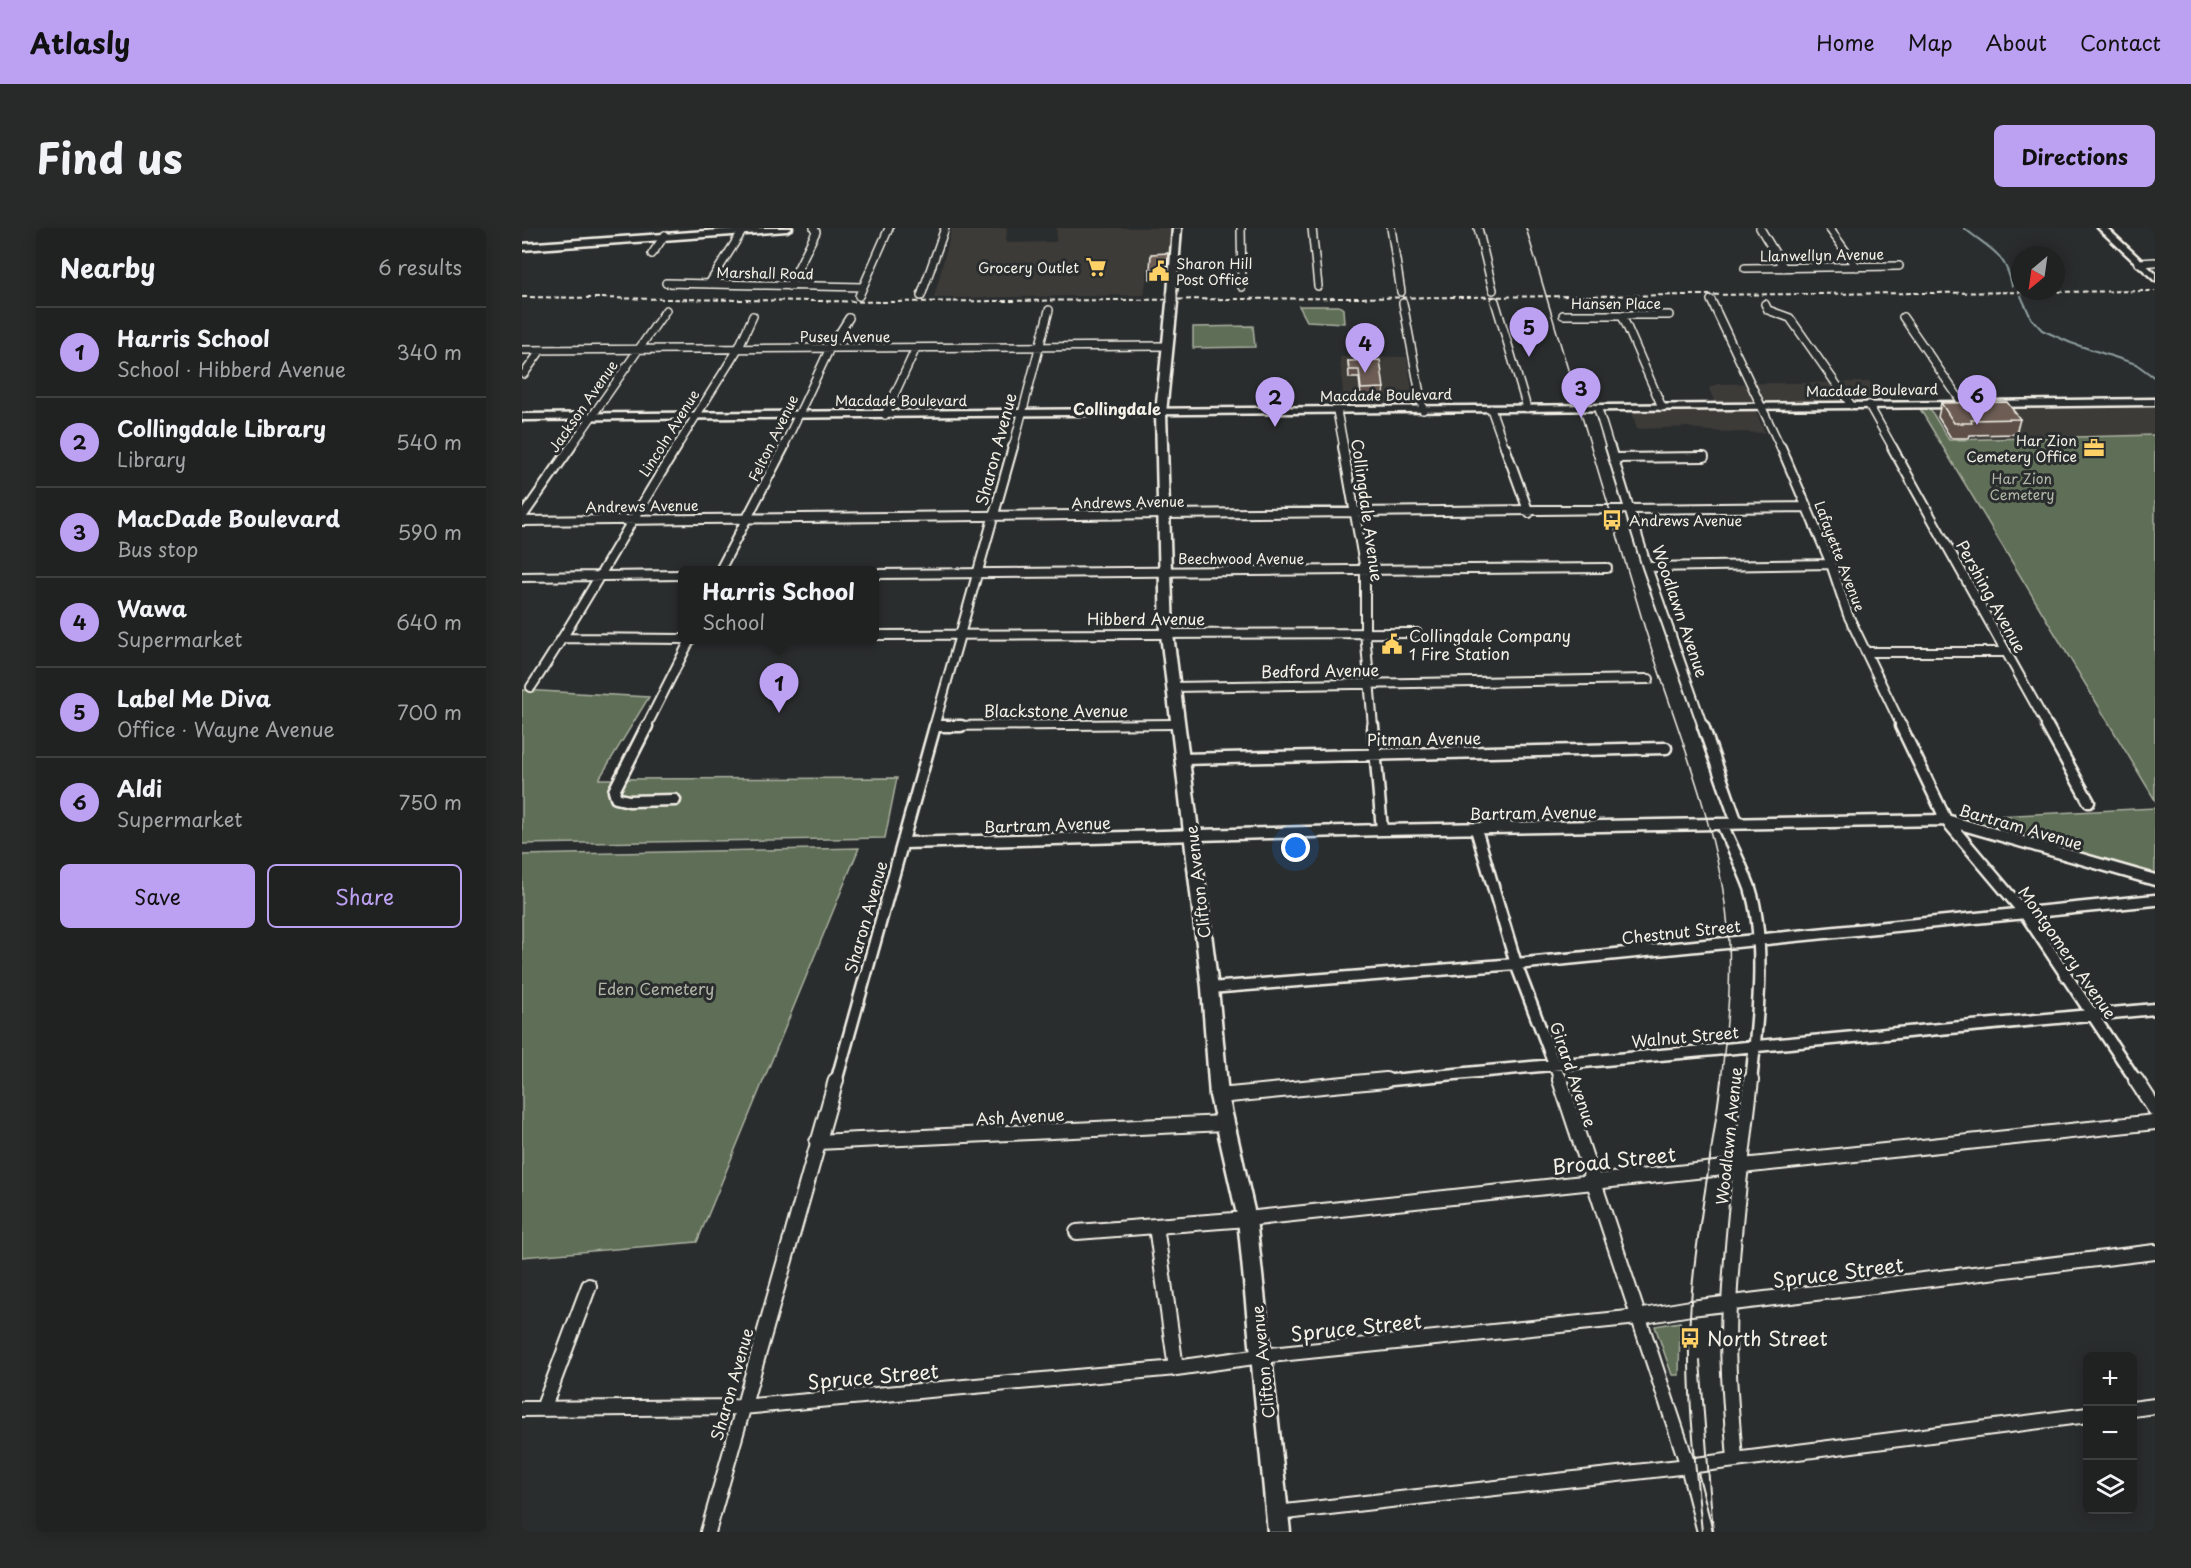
<!DOCTYPE html>
<meta charset="utf-8">
<style>
body{margin:0;font-family:"Playpen Sans",sans-serif;background:#282a2a;color:#f1f3f6}
.controls{position:absolute;right:18px;bottom:18px;display:grid;overflow:hidden;border-radius:9px;box-shadow:0 3px 15px #0003}
.controls button{width:54px;height:54px;display:grid;place-items:center;padding:0;border:0;border-bottom:2px solid #3d3f40;background:#202222;color:#f1f3f6;font:30px sans-serif}
.compass{position:absolute;left:1489px;top:18px;width:54px;height:54px;border-radius:50%;background:#202222;box-shadow:0 3px 15px #0003;rotate:209deg}
.you{position:absolute;left:774px;top:620px;width:21px;height:21px;margin:-15px;border:4px solid #fff;border-radius:50%;background:#1a73e8;box-shadow:0 0 0 9px #1a73e833}
.badge{display:grid;place-items:center;width:39px;height:39px;border-radius:50%;background:#bca0f2;color:#111;font-size:20px;font-weight:700}
.pin{position:absolute;translate:-50% -50px;filter:drop-shadow(0 2px 3px #0008)}
.pin::after{content:'';position:absolute;top:32px;width:21px;height:18px;background:inherit;clip-path:polygon(0 0,100% 0,50% 100%)}
.popup{position:absolute;left:156px;top:338px;width:201px;height:78px;box-sizing:border-box;display:grid;place-content:center;border-radius:9px;background:#202222;filter:drop-shadow(0 2px 4px #0005);font-size:20px;white-space:nowrap;color:#a2a4a5}
.popup b{font-size:22px;color:#f1f3f6}
.popup::after{content:'';position:absolute;left:50%;top:100%;margin-left:-12px;border:12px solid transparent;border-top-color:#202222}
.list{margin:0;padding:0;list-style:none}
h2{display:flex;justify-content:space-between;align-items:center;height:78px;margin:0;padding:0 24px;font-size:26px}
h2 small{font-size:20px;font-weight:400;color:#a2a4a5}
.list li{display:grid;grid-template-columns:39px 1fr auto;gap:18px;align-items:center;box-sizing:border-box;height:90px;padding:0 24px;border-top:2px solid #3d3f40}
.list b{display:block;font-size:22px;white-space:nowrap}
.list p{margin:0;font-size:20px;white-space:nowrap;color:#a2a4a5}
.list em{font-size:20px;font-style:normal;color:#a2a4a5}
.actions{display:flex;gap:12px;padding:18px 24px}
.actions a{flex:1;padding:14px 0;border:2px solid #bca0f2;border-radius:9px;text-align:center;font-size:21px;color:#bca0f2}
.actions .main{background:#bca0f2;color:#111}
.icon{flex:none;width:33px;height:33px;fill:none;stroke:currentColor;stroke-width:2;stroke-linecap:round;stroke-linejoin:round}
.map{position:relative;flex:none;width:1633px;height:1304px;overflow:hidden;border-radius:9px}
header{display:flex;align-items:center;gap:36px;box-sizing:border-box;height:84px;padding:0 30px;background:#bca0f2;color:#111}
header strong{font-size:28px}
nav{display:flex;gap:33px;margin-inline-start:auto;font-size:21px}
.intro{display:flex;align-items:center;justify-content:space-between;box-sizing:border-box;height:144px;padding:0 36px}
h1{margin:0;font-size:42px}
.button{padding:15px 27px;border-radius:9px;background:#bca0f2;color:#111;font-size:21px;font-weight:700}
main{display:flex;gap:36px;padding:0 36px}
aside{flex:1;background:#202222;border-radius:9px;box-shadow:0 3px 15px #0003}
.map>svg:first-child{display:block}
.built{fill:#3e3b39}
.green{fill:#5f6e57;stroke:#aab0a0;stroke-width:1.5}
.lines{fill:none;stroke-linecap:round;stroke-linejoin:round}
.stream{stroke:#8e9e9e;stroke-width:2}
.street-far3-casing{stroke:#f4f1e8;stroke-width:10}
.street-far2-casing{stroke:#f4f1e8;stroke-width:12}
.street-far1-casing{stroke:#f4f1e8;stroke-width:15}
.street-casing{stroke:#f4f1e8;stroke-width:18}
.secondary-casing{stroke:#f4f1e8;stroke-width:5}
.primary-casing{stroke:#f4f1e8;stroke-width:5}
.street-far3{stroke:#2a2d2e;stroke-width:7}
.street-far2{stroke:#2a2d2e;stroke-width:8}
.street-far1{stroke:#2a2d2e;stroke-width:10}
.street{stroke:#2a2d2e;stroke-width:14}
.secondary{fill:#2a2d2e;fill-rule:evenodd}
.primary{fill:#2a2d2e;fill-rule:evenodd}
.tram-far1{stroke:#f4f1e8;stroke-width:1.5}
.tram{stroke:#f4f1e8;stroke-width:2}
.rail{stroke:#f4f1e8;stroke-width:2;stroke-dasharray:5 3;stroke-linecap:butt}
.secondary-bridge-casing{stroke:#f4f1e8;stroke-width:12;stroke-linecap:butt}
.secondary-bridge{stroke:#2a2d2e;stroke-width:9}
.wall{fill:#5e5048;stroke:#f4f1e8;stroke-width:1.5}
.shaded-wall{fill:#4c413b;stroke:#f4f1e8;stroke-width:1.5}
.building{fill:#6d5d54;stroke:#f4f1e8;stroke-width:1.5}
.labels{text-anchor:middle;dominant-baseline:central;stroke-width:6;stroke-linejoin:round;paint-order:stroke}
.far-street-label{font-size:14px;fill:#f4f1e8;stroke:#2a2d2e}
.far-poi-label{font-size:14px;fill:#f4f1e8;stroke:#2a2d2e;text-anchor:start}
.far-park-label{font-size:14px;fill:#b1b6a7;stroke:#2a2d2e}
.far-quarter-label{font-size:16px;font-weight:bold;fill:#f4f1e8;stroke:#2a2d2e}
.street-label{font-size:16px;fill:#f4f1e8;stroke:#2a2d2e}
.poi-label{font-size:16px;fill:#f4f1e8;stroke:#2a2d2e;text-anchor:start}
.park-label{font-size:16px;fill:#b1b6a7;stroke:#2a2d2e}
.near-street-label{font-size:20px;fill:#f4f1e8;stroke:#2a2d2e}
.near-poi-label{font-size:20px;fill:#f4f1e8;stroke:#2a2d2e;text-anchor:start}
</style>
<header>
<strong>Atlasly</strong>
<nav><a>Home</a><a>Map</a><a>About</a><a>Contact</a></nav>
</header>
<div class="intro"><h1>Find us</h1><a class="button">Directions</a></div>
<main>
<aside>
<h2>Nearby<small>6 results</small></h2>
<ul class="list">
<li><span class="badge">1</span><div><b>Harris School</b><p>School · Hibberd Avenue</p></div><em>340 m</em></li>
<li><span class="badge">2</span><div><b>Collingdale Library</b><p>Library</p></div><em>540 m</em></li>
<li><span class="badge">3</span><div><b>MacDade Boulevard</b><p>Bus stop</p></div><em>590 m</em></li>
<li><span class="badge">4</span><div><b>Wawa</b><p>Supermarket</p></div><em>640 m</em></li>
<li><span class="badge">5</span><div><b>Label Me Diva</b><p>Office · Wayne Avenue</p></div><em>700 m</em></li>
<li><span class="badge">6</span><div><b>Aldi</b><p>Supermarket</p></div><em>750 m</em></li>
</ul>
<div class="actions"><a class="main">Save</a><a>Share</a></div>
</aside>
<div class="map">
<svg width="1633" height="1304" viewBox="0 0 1633 1304">
<rect width="100%" height="100%" fill="#2a2d2e"/>
<filter id="ink" filterUnits="userSpaceOnUse"><feTurbulence type="fractalNoise" baseFrequency=".0167" numOctaves="2"/><feDisplacementMap in="SourceGraphic" scale="12" xChannelSelector="R" yChannelSelector="G"/><feConvolveMatrix kernelMatrix="1 2 1 2 8 2 1 2 1" color-interpolation-filters="sRGB"/></filter>
<g filter="url(#ink)">
<path class="built" d="M430 0H485L484 15 534 14 535 0H649L650 9 646 34H627L622 67 412 70Z
M818 129H885L892 179H822Z
M1348 154 1359 173 1230 174 1243 205 1187 203 1166 199 1115 201 1110 184 1196 183 1187 160 1196 156Z
M1633 180V207L1427 212 1408 181Z"/>
<path class="green" d="M777 78H817L821 81 822 95 785 93Z
M731 98 733 119 671 120V99Z
M1398 181H1408L1427 212 1633 207V572Z
M0 462 127 469 77 551 375 550 363 610 0 616Z
M1633 580V646L1432 590Z
M337 620 175 1014 0 1029V627Z
M1158 1094 1157 1147H1150L1133 1098Z"/>
<g class="lines">
<path class="stream" d="M1442 0C1467 21 1483 23 1490 58
M1499 68 1509 90 1520 102 1549 115 1614 136 1633 150"/>
<g class="street-far3-casing">
<path id="street-far3" d="M719 0 720 59
M790 0 796 58
M869 0 879 64
M956 0 971 62
M1238 0 1262 40
M1307 0 1335 39
M130 26 143 7
M1617 35 1633 34
M1223 40 1377 38
M144 55 341 59
M187 56 221 2
M267 58 294 4 292 0
M337 68 367 0
M399 68 423 0
M1189 72 1259 220
M973 73 1005 180
M881 75 901 182
M1243 76 1246 82 1268 90 1329 177
M1041 87H1147
M1100 87 1140 179
M1381 89 1441 176
M0 122 646 118
M2 146 19 122
M1347 177 1371 220
M969 181 983 220
M1076 181 1088 220
M815 183 822 220
M363 187 394 120
M48 220 144 82
M154 220 216 121 231 88
M261 220 308 120 327 90
M491 220 527 82"/>
</g>
<g class="street-far2-casing">
<path id="street-far2" d="M821 219 843 342V404L851 499
M983 219 1007 285
M1088 219 1125 339 1181 499
M1259 219 1309 336 1326 387 1380 499
M1370 219 1526 499
M1091 230 1182 229
M0 289 49 219
M0 293 1284 279
M1125 339 1309 336
M198 342 262 219
M353 346 1085 340
M0 349 161 347
M353 407 895 405
M42 410 161 411
M1344 424H1483
M9 459C61 381 105 298 155 219
M651 459 1127 451
M413 498 655 496
M124 499 168 412
M412 499 491 219"/>
</g>
<g class="street-far1-casing">
<path id="street-far1" d="M125 498 92 563 94 570 107 573 153 572
M413 498H439
M851 498 860 602
M1181 498 1215 595
M1379 498 1424 592 1504 687 1615 854
M1525 498 1567 574
M660 531 1144 520
M1200 596C1209 617 1220 638 1228 660 1245 713 1235 798 1229 854
M954 601 994 736 1039 854
M382 615 860 602 1424 592 1633 652
M688 760 994 736 1633 672
M314 854 413 498
M848 854 1633 781"/>
</g>
<g class="street-casing">
<path id="street" d="M1038 852 1166 1238 1183 1304
M1614 852 1633 881
M697 868 864 852
M295 914 703 895
M634 998 654 1140
M555 1004 725 991 1633 894
M0 1181 220 1179 654 1140 739 1128 1116 1089 1169 1080 1633 1024
M21 1181 67 1058
M1610 1181 1633 1178
M1213 1231C1209 1179 1204 1128 1207 1076 1211 1001 1220 927 1229 852
M755 1285 1166 1238 1566 1187
M186 1304 314 852"/>
</g>
<g class="secondary-casing">
<path id="secondary" d="M651 0H659L654 66 650 69 646 66Z
M1576 0H1585L1633 45V53Z
M650 72 655 75 644 185 651 406 696 760 706 868 734 991 768 1304H746L716 991 688 868 680 760 639 406 634 185 645 75Z"/>
</g>
<g class="primary-casing">
<path id="primary" d="M227 0H270L265 3 0 22V16Z
M1633 171V177L1465 179 1459 176 1465 173Z
M1443 174 1445 176 1439 179 0 192V186Z"/>
</g>
<use href="#street-far3" class="street-far3"/>
<use href="#street-far2" class="street-far2"/>
<use href="#street-far1" class="street-far1"/>
<use href="#street" class="street"/>
<use href="#secondary" class="secondary"/>
<use href="#primary" class="primary"/>
<path class="tram-far1" d="M1004 0C1042 131 1081 261 1120 391 1149 487 1191 583 1204 682 1212 739 1205 798 1199 854"/>
<path class="tram" d="M1178 1133 1191 1304
M1180 1304C1174 1240 1166 1176 1167 1112 1169 1025 1189 939 1199 852"/>
<path class="rail" d="M0 69 366 74 1633 63"/>
<g class="secondary-bridge-casing">
<path id="secondary-bridge" d="M650 66V75"/>
</g>
<use href="#secondary-bridge" class="secondary-bridge"/>
</g>
<path class="wall" d="M646 35 645 50 628 51V41Z
M826 133 862 160 861 168H839L837 150H827Z
M1419 175 1498 191 1494 206 1448 207 1447 210H1429L1416 189Z"/>
<path class="shaded-wall" d="M646 25V35L645 50 644 41Z"/>
<path class="building" d="M646 25 644 41H628L629 26Z
M858 132 862 160 839 161 837 142H827L826 133Z
M1485 174 1498 191 1449 192 1450 195H1432L1419 175Z"/>
</g>
<defs>
<g id="supermarket-bare" transform="scale(1.62)"><path d="M-6-5.5h2.5l.6 2H6L4.5 2H-2.5L-4.4-4H-6ZM-1.5 3.2a1.3 1.3 0 1 0 .1 0ZM3 3.2a1.3 1.3 0 1 0 .1 0Z" fill="#ffd166" stroke="#2a2d2e" stroke-width="2.5" paint-order="stroke"/></g>
<g id="civic-bare" transform="scale(1.62)"><path d="M-.6-6.5H3V-4.5H.6V-3L4-1V1h2V6H-6V1h2V-1L-.6-3ZM-1.2 2.5V6h2.4V2.5Z" fill="#ffd166" stroke="#2a2d2e" stroke-width="2.5" paint-order="stroke"/></g>
<g id="office-bare" transform="scale(1.62)"><path d="M-6-3h4V-5.5h4V-3h4V5H-6ZM-1-4.5V-3h2v-1.5ZM-6 0V1H6V0Z" fill="#ffd166" stroke="#2a2d2e" stroke-width="2.5" paint-order="stroke"/></g>
<g id="bus-bare" transform="scale(1.62)"><path d="M-5-6H5V4H4V6H2V4H-2V6H-4V4H-5ZM-3.5-4V0h7V-4ZM-3.5 1.2v1.5H-2V1.2ZM2 1.2v1.5H3.5V1.2Z" fill="#ffd166" stroke="#2a2d2e" stroke-width="2.5" paint-order="stroke"/></g>
</defs>
<g fill-rule="evenodd">
<use href="#supermarket-bare" x="574" y="39"/>
<use href="#civic-bare" x="637" y="43"/>
<use href="#office-bare" x="1572" y="220"/>
<use href="#bus-bare" x="1090" y="292"/>
<use href="#civic-bare" x="870" y="416"/>
<use href="#bus-bare" x="1168" y="1110"/>
</g>
<g class="labels">
<g class="far-street-label">
<text transform="translate(1300 27) rotate(-1)">Llanwellyn Avenue</text>
<text transform="translate(243 45) rotate(1)">Marshall Road</text>
<text x="1094" y="75">Hansen Place</text>
<text x="323" y="108">Pusey Avenue</text>
<text transform="translate(1350 162) rotate(-1)">Macdade Boulevard</text>
<text transform="translate(864 167) rotate(-1)">Macdade Boulevard</text>
<text x="379" y="172">Macdade Boulevard</text>
<text transform="translate(61 178) rotate(-55)">Jackson Avenue</text>
<text transform="translate(147 205) rotate(-58)">Lincoln Avenue</text>
<text transform="translate(251 210) rotate(-64)">Felton Avenue</text>
<text transform="translate(606 274) rotate(-1)">Andrews Avenue</text>
<text transform="translate(120 278) rotate(-1)">Andrews Avenue</text>
<text transform="translate(1318 328) rotate(69)">Lafayette Avenue</text>
<text x="719" y="330">Beechwood Avenue</text>
</g>
<g class="far-poi-label">
<text x="654" y="35">Sharon Hill<tspan x="654" dy="16">Post Office</tspan></text>
<text x="557" y="39" text-anchor="end">Grocery Outlet</text>
<text x="1555" y="212" text-anchor="end">Har Zion<tspan x="1555" dy="16">Cemetery Office</tspan></text>
<text x="1107" y="292">Andrews Avenue</text>
</g>
<g class="far-park-label">
<text x="1500" y="250">Har Zion<tspan x="1500" dy="16">Cemetery</tspan></text>
</g>
<g class="far-quarter-label">
<text x="595" y="180">Collingdale</text>
</g>
<g class="street-label">
<text transform="translate(473 221) rotate(-75)">Sharon Avenue</text>
<text transform="translate(846 282) rotate(82)">Collingdale Avenue</text>
<text transform="translate(1470 368) rotate(61)">Pershing Avenue</text>
<text transform="translate(1159 383) rotate(71)">Woodlawn Avenue</text>
<text x="624" y="390">Hibberd Avenue</text>
<text transform="translate(798 442) rotate(-1)">Bedford Avenue</text>
<text x="534" y="482">Blackstone Avenue</text>
<text transform="translate(902 510) rotate(-1)">Pitman Avenue</text>
<text transform="translate(1011 584) rotate(-1)">Bartram Avenue</text>
<text transform="translate(525 596) rotate(-2)">Bartram Avenue</text>
<text transform="translate(1499 598) rotate(16)">Bartram Avenue</text>
<text transform="translate(675 654) rotate(-97)">Clifton Avenue</text>
<text transform="translate(343 689) rotate(-74)">Sharon Avenue</text>
<text transform="translate(1159 703) rotate(-6)">Chestnut Street</text>
<text transform="translate(1546 724) rotate(55)">Montgomery Avenue</text>
<text transform="translate(1163 808) rotate(-5)">Walnut Street</text>
<text transform="translate(1052 846) rotate(71)">Girard Avenue</text>
<text transform="translate(498 888) rotate(-3)">Ash Avenue</text>
<text transform="translate(1206 908) rotate(-84)">Woodlawn Avenue</text>
<text transform="translate(740 1134) rotate(-96)">Clifton Avenue</text>
<text transform="translate(209 1156) rotate(-74)">Sharon Avenue</text>
</g>
<g class="poi-label">
<text x="887" y="407">Collingdale Company<tspan x="887" dy="18">1 Fire Station</tspan></text>
</g>
<g class="park-label">
<text x="134" y="760">Eden Cemetery</text>
</g>
<g class="near-street-label">
<text transform="translate(1092 932) rotate(-6)">Broad Street</text>
<text transform="translate(1316 1044) rotate(-7)">Spruce Street</text>
<text transform="translate(834 1099) rotate(-6)">Spruce Street</text>
<text transform="translate(351 1148) rotate(-5)">Spruce Street</text>
</g>
<g class="near-poi-label">
<text x="1185" y="1110">North Street</text>
</g>
</g>
</svg>
<div class="controls">
<button>+</button>
<button>−</button>
<button><svg class="icon" aria-label="layers" viewBox="0 0 24 24"><path d="M12 4l9 5-9 5-9-5zM3 14l9 5 9-5"/></svg></button>
</div>
<svg class="compass" viewBox="-18 -18 36 36"><path d="M0-13l5 13h-10z" fill="#e53935"/><path d="M0 13l5-13h-10z" fill="#a2a4a5"/></svg>
<div class="you"></div>
<div class="pin badge" style="left:257px;top:485px">1</div>
<div class="popup"><b>Harris School</b>School</div>
<div class="pin badge" style="left:753px;top:199px">2</div>
<div class="pin badge" style="left:1059px;top:190px">3</div>
<div class="pin badge" style="left:843px;top:145px">4</div>
<div class="pin badge" style="left:1007px;top:129px">5</div>
<div class="pin badge" style="left:1455px;top:197px">6</div>
</div>
</main>
